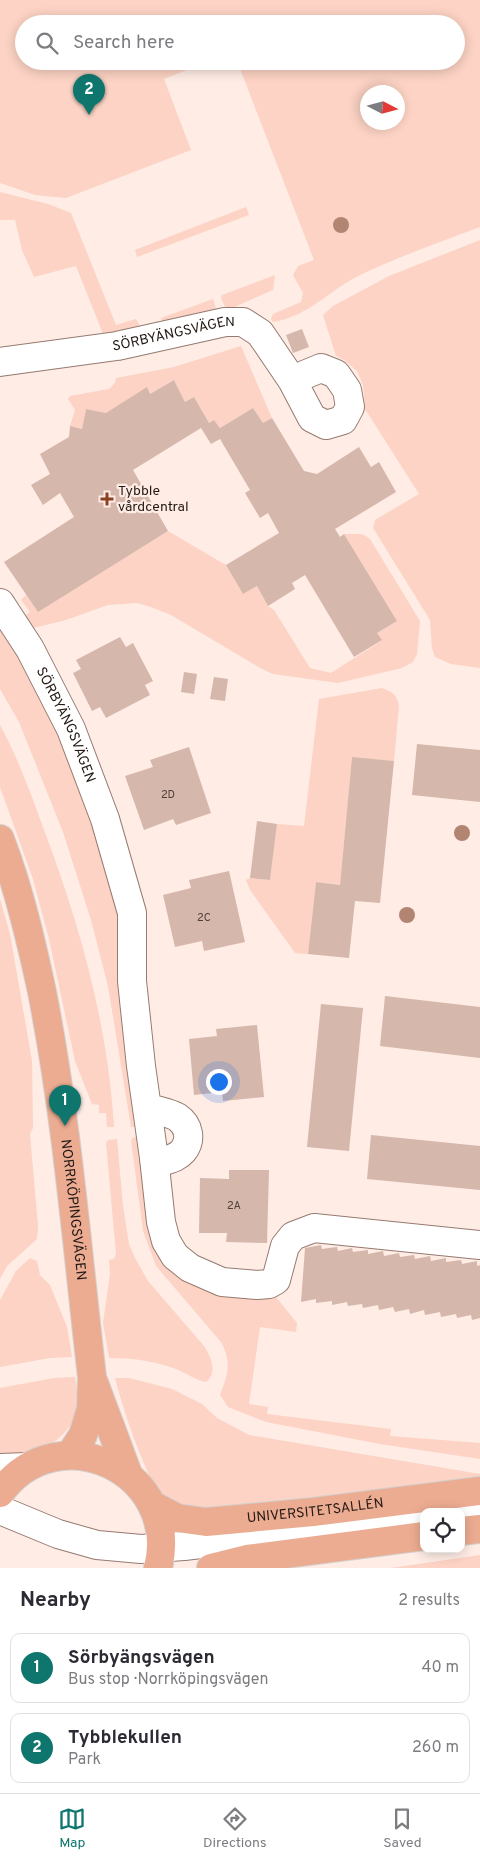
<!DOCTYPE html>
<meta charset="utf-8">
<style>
body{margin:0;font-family:Overpass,sans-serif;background:#f7f7f7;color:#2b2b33}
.controls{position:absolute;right:15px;bottom:15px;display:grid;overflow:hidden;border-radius:10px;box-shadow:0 2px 12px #0003}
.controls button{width:45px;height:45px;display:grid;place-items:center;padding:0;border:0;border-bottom:1px solid #e1e1e2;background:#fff;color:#2b2b33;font:25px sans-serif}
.compass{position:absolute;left:360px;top:85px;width:45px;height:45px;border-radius:50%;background:#fff;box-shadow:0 2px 12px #0003;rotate:96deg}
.you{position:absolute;left:218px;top:1081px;width:18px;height:18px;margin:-12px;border:4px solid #fff;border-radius:50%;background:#1a73e8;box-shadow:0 0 0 8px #1a73e833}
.badge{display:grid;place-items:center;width:32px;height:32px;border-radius:50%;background:#0f766e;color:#fff;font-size:16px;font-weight:700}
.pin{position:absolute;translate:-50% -41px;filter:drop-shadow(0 1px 2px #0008)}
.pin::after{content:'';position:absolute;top:26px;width:18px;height:15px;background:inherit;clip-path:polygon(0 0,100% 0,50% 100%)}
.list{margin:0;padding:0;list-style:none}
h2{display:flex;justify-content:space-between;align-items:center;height:65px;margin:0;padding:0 20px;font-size:21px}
h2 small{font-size:16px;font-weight:400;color:#7c7c81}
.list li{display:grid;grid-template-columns:32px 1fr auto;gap:15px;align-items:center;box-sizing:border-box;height:70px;margin:0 10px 10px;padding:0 10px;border:1px solid #e1e1e2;border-radius:10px}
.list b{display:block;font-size:19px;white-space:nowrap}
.list p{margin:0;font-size:16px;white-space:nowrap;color:#7c7c81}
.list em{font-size:16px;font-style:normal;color:#7c7c81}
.icon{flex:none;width:28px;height:28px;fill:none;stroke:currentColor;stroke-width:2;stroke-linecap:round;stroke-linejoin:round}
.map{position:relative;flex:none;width:480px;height:1568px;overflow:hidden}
.search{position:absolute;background:#fff;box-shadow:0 2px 12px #0003;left:15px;right:15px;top:15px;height:55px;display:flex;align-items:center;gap:12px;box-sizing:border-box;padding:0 18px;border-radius:28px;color:#7c7c81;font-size:19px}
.sheet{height:225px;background:#fff}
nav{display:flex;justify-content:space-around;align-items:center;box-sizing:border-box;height:70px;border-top:1px solid #e1e1e2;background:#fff;font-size:14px;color:#7c7c81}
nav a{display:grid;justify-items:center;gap:2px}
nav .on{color:#0f766e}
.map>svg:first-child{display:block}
.green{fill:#fcd3c4;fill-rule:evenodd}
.building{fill:#d5b7ac}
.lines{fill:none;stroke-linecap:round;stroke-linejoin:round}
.minor-casing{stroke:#957a70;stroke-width:30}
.major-casing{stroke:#d3d1d0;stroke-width:30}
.minor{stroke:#fff;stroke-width:28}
.major{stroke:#ecac91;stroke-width:28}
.tree{fill:#b28572}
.poi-dot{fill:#8b4225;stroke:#ffece5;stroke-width:2}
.labels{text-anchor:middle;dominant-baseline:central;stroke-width:4.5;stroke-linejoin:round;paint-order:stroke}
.number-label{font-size:11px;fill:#50403b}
.street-label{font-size:14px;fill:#231915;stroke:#ffece5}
.poi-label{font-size:14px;fill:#231915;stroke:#ffece5;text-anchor:start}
</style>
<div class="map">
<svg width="480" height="1568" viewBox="0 0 480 1568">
<rect width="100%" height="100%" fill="#ffece5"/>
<path class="green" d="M0 0H480V227C440 242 398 257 360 275 330 290 307 317 273 322L271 319 273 314 301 302 303 293 293 275 298 266 314 260 237 61H456V24H24V61H210L164 79 191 150 66 198 35 195 0 183ZM368 92H398V122H368Z
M0 192 48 204 71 213 116 325 136 319 140 326 136 333 105 339 76 266 34 277 22 250 15 220H0Z
M246 207 249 215 137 257 135 250Z
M480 240V668L451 664 435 657 432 648 430 620 373 528 375 520 419 494 365 409 363 385 357 371 344 360 336 356 323 315 333 306 389 276Z
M275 275 273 290 232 308 226 309 221 298 222 295Z
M213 299 217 312 164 326 161 318Z
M241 346 272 418 263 423 253 408 220 428 214 420 209 423 194 397 185 402 174 380 150 394 147 388 106 413 86 409 82 429 70 426 75 410 68 399 70 396 109 389 115 383 116 378 174 367Z
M168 531 226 565 243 594 257 586 268 606 274 610 310 668 331 673 381 641 377 633 397 621 344 534H362L370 539 420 621 417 654 413 662 402 668 338 683 273 674 262 669 171 615 151 607 137 603 108 605 66 620 33 628 25 616 30 612 21 600 26 595 38 611Z
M0 625 18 654 50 716 75 772 116 898 124 936 141 1127H131L108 986 91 920 63 832 19 722 0 689Z
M382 688C393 692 397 695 399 706L394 761 352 758 340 885 316 882 308 954 295 953 250 890 246 880 250 878 270 880 277 824 304 826 319 699Z
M0 725C18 758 31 794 44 830 80 925 108 1025 114 1127H107L106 1113H99V1105L92 1104 75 1061 49 939 33 879 0 787Z
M0 899 10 934 32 1061 33 1128 30 1134 38 1226 37 1239 7 1266 0 1279Z
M134 1137H142L154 1234 275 1296 297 1323 296 1332 260 1327 249 1404 268 1407 267 1414 391 1429 390 1436 480 1443V1459L380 1444 266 1422 228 1407 220 1395C228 1374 232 1363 221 1342L156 1266 143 1231 131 1140Z
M117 1139 123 1206 129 1244 135 1258 148 1281 204 1346C211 1357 218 1372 206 1382 195 1380 186 1373 176 1369 155 1361 132 1358 109 1358L103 1323 110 1274 109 1260 114 1259 116 1254 106 1143 108 1140Z
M30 1258 37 1261 40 1275 50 1285 67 1327 72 1357 50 1358 0 1367V1300L16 1271Z
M75 1377C77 1388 79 1401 77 1412 76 1419 70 1426 66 1431 43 1455 31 1454 0 1458V1388L54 1378Z
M115 1378H129L172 1389 202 1404 217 1418 249 1435 480 1474V1489L196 1511 160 1499C141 1460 126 1420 115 1378Z
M480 1555V1568H391Z"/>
<path class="building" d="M302 329 309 347 293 353 286 335Z
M174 380 185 402 194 397 209 423 214 420 220 428 253 408 263 423 272 418 304 471 317 474 359 447 371 467 379 462 396 492 335 529 340 537 344 534 397 621 377 633 382 640 354 657 305 575 292 583 295 589 268 606 257 586 243 594 226 565 279 533 268 513 260 518 245 493 250 490 220 439 211 444 201 428 133 470 168 531 38 612 4 562 74 517 60 493 43 505 31 485 50 474 40 454 69 437 70 426 82 429 86 409 106 413 147 387 150 394Z
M120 637 126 647 133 643 153 681 145 685 150 695 106 718 100 707 92 711 73 673 81 669 76 660Z
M184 672 197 674 194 694 181 692Z
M214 677 228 679 225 701 210 699Z
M417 744 480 750V802L412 795Z
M189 747 211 813 176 825 173 819 144 830 125 776 153 767 150 760Z
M352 757 394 761 380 903 355 901 349 958 308 954 316 882 340 885Z
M257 821 277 824 270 880 250 878Z
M229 871 245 942 204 951 202 941 175 947 163 895 191 888 189 880Z
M385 996 480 1007V1058L380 1046Z
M321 1004 363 1008 349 1151 307 1147Z
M257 1025 264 1097 223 1101 222 1092 194 1095 189 1039 217 1036 216 1029Z
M371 1135 480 1146V1190L367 1179Z
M229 1170H269L267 1243 226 1242 227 1233H199L200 1178 229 1179Z
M321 1245 322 1249 337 1247 338 1251 352 1248 353 1252 368 1250V1254L383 1251 384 1256 399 1253 400 1257 414 1255 415 1259 430 1256 431 1261 446 1258V1262L461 1260 462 1264 477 1261V1266L480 1265V1318L472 1320 471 1315 457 1318 456 1314 441 1317 440 1312 425 1315 424 1310 410 1314 409 1309 395 1312 393 1307 379 1310 378 1305 363 1308 362 1304 348 1306 347 1302 332 1305V1301L316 1303V1299L301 1302 305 1248Z"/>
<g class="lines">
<g class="minor-casing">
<g id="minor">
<path id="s1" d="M0 362 117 346 225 322H243L260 333 292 380 312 418 326 425 343 420 350 407 347 390 336 374 321 368 292 380"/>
<path id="s2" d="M0 603 30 649 71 729 105 819 132 913V981L141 1066 154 1158 161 1162C169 1159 177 1158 183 1151 192 1140 189 1125 177 1117 168 1112 157 1111 147 1107"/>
<path d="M154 1158 161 1222 166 1241 175 1256 190 1268 222 1282 257 1285 269 1284 276 1280 285 1246 293 1236 314 1228 480 1245"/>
<path d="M0 1468 27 1467"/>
<path d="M0 1510 58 1534 97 1545 141 1549 184 1546 424 1517"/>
<path d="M461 1512 480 1510"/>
</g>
</g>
<g class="major-casing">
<g id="major">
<path id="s3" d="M0 839C19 889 31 940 42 992 67 1119 77 1248 92 1377L91 1409 83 1435 70 1455"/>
<path d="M94 1383 128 1474"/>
<path d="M0 1493C58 1413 182 1472 158 1568"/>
<path id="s4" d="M154 1506 177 1518 206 1522 313 1512 480 1491"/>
<path d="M461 1531 480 1529"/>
<path d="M211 1568 247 1559 424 1536"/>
</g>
</g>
<use href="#minor" class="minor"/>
<use href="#major" class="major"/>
</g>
<g class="tree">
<circle cx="341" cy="225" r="8"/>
<circle cx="462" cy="833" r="8"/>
<circle cx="407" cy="915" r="8"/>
</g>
<path class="poi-dot" d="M104.5 491.5h5v5h5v5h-5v5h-5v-5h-5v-5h5z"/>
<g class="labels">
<g class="number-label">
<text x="168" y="795">2D</text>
<text x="204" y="918">2C</text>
<text x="234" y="1206">2A</text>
</g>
<g class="street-label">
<text stroke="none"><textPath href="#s1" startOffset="176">SÖRBYÄNGSVÄGEN</textPath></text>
<text stroke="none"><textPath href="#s2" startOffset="139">SÖRBYÄNGSVÄGEN</textPath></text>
<text stroke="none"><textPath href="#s3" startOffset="379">NORRKÖPINGSVÄGEN</textPath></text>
<text stroke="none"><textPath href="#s4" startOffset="165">UNIVERSITETSALLÉN</textPath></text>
</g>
<g class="poi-label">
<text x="118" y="491">Tybble<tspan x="118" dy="16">vårdcentral</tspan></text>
</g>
</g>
</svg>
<div class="controls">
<button><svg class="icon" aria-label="locate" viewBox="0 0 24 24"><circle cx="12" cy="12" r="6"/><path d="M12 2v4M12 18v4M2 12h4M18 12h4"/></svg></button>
</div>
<svg class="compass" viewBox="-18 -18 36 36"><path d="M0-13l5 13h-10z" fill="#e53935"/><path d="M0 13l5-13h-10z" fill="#7c7c81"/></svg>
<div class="you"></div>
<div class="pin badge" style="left:65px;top:1126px">1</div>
<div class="pin badge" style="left:89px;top:115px">2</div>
<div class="search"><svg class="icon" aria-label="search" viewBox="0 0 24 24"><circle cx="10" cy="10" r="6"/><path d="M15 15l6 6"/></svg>Search here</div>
</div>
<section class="sheet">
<h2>Nearby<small>2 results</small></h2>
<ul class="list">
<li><span class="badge">1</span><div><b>Sörbyängsvägen</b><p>Bus stop · Norrköpingsvägen</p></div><em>40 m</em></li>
<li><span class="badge">2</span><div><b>Tybblekullen</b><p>Park</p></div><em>260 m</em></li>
</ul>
</section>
<nav>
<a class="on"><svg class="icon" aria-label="map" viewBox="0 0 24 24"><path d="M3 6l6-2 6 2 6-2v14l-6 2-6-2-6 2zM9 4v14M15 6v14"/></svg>Map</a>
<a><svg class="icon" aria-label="directions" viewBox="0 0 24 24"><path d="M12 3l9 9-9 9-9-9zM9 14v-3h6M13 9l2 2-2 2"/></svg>Directions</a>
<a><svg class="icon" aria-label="saved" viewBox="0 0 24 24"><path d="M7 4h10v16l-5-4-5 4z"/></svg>Saved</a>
</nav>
